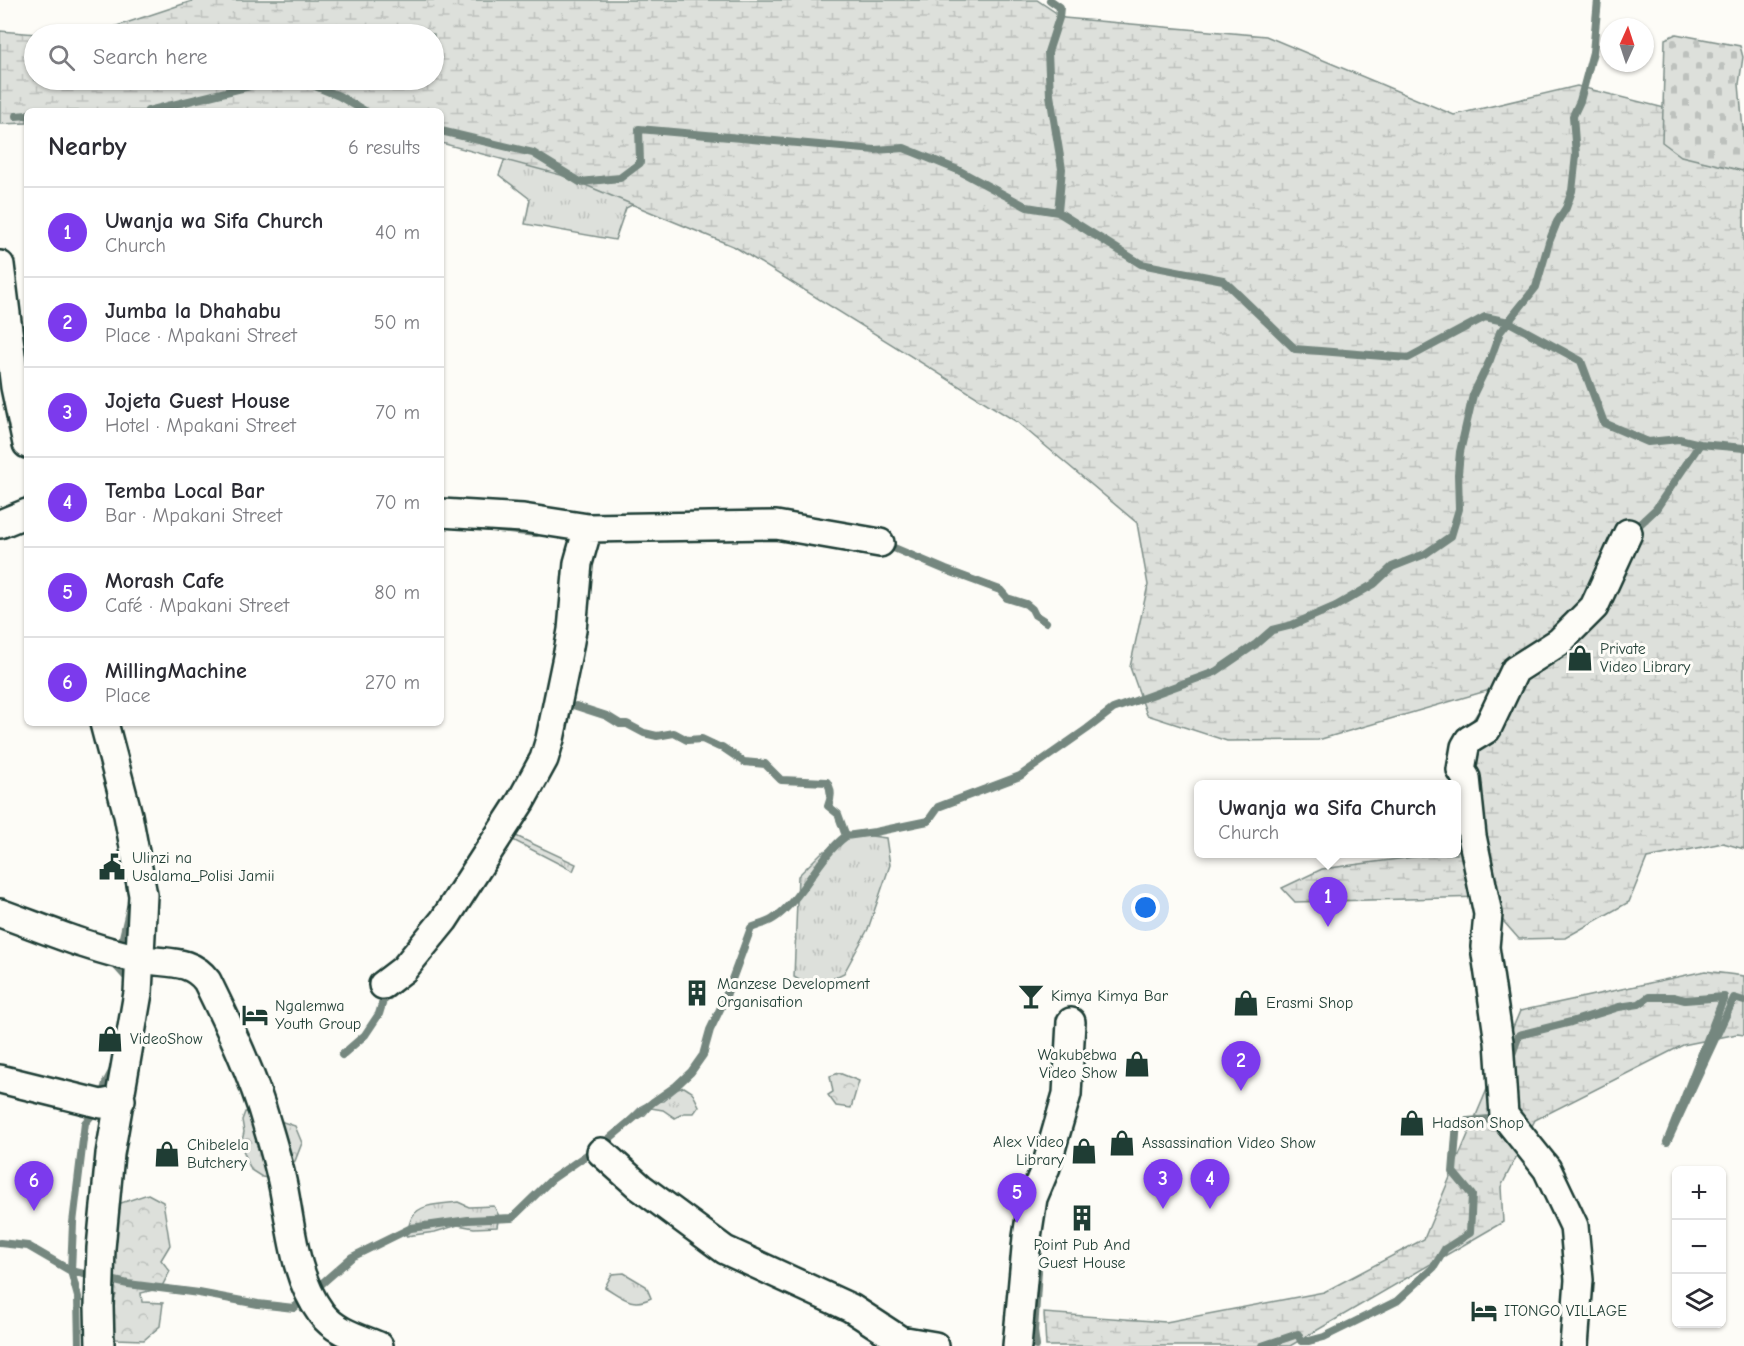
<!DOCTYPE html>
<meta charset="utf-8">
<style>
body{margin:0;font-family:"Comic Neue",sans-serif;background:#f7f7f7;color:#2b2b33}
.controls{position:absolute;right:18px;bottom:18px;display:grid;overflow:hidden;border-radius:9px;box-shadow:0 2px 4px #0004}
.controls button{width:54px;height:54px;display:grid;place-items:center;padding:0;border:0;border-bottom:2px solid #e1e1e2;background:#fff;color:#2b2b33;font:30px sans-serif}
.compass{position:absolute;left:1600px;top:18px;width:54px;height:54px;border-radius:50%;background:#fff;box-shadow:0 2px 4px #0004;rotate:3deg}
.you{position:absolute;left:1146px;top:908px;width:21px;height:21px;margin:-15px;border:4px solid #fff;border-radius:50%;background:#1a73e8;box-shadow:0 0 0 9px #1a73e833}
.badge{display:grid;place-items:center;width:39px;height:39px;border-radius:50%;background:#7c3aed;color:#fff;font-size:20px;font-weight:700}
.pin{position:absolute;translate:-50% -50px;filter:drop-shadow(0 2px 3px #0008)}
.pin::after{content:'';position:absolute;top:32px;width:21px;height:18px;background:inherit;clip-path:polygon(0 0,100% 0,50% 100%)}
.popup{position:absolute;left:1194px;top:780px;width:267px;height:78px;box-sizing:border-box;display:grid;place-content:center;border-radius:9px;background:#fff;filter:drop-shadow(0 2px 4px #0005);font-size:20px;white-space:nowrap;color:#7c7c81}
.popup b{font-size:22px;color:#2b2b33}
.popup::after{content:'';position:absolute;left:50%;top:100%;margin-left:-12px;border:12px solid transparent;border-top-color:#fff}
.list{margin:0;padding:0;list-style:none}
h2{display:flex;justify-content:space-between;align-items:center;height:78px;margin:0;padding:0 24px;font-size:26px}
h2 small{font-size:20px;font-weight:400;color:#7c7c81}
.list li{display:grid;grid-template-columns:39px 1fr auto;gap:18px;align-items:center;box-sizing:border-box;height:90px;padding:0 24px;border-top:2px solid #e1e1e2}
.list b{display:block;font-size:22px;white-space:nowrap}
.list p{margin:0;font-size:20px;white-space:nowrap;color:#7c7c81}
.list em{font-size:20px;font-style:normal;color:#7c7c81}
.icon{flex:none;width:33px;height:33px;fill:none;stroke:currentColor;stroke-width:2;stroke-linecap:round;stroke-linejoin:round}
.map{position:relative;flex:none;width:1744px;height:1346px;overflow:hidden}
.search{position:absolute;background:#fff;box-shadow:0 2px 4px #0004;left:24px;top:24px;width:420px;height:66px;display:flex;align-items:center;gap:15px;box-sizing:border-box;padding:0 21px;border-radius:33px;color:#7c7c81;font-size:22px}
.panel{position:absolute;background:#fff;box-shadow:0 2px 4px #0004;left:24px;top:108px;width:420px;height:618px;border-radius:9px}
.map>svg:first-child{display:block}
.grass{fill:url(#grass-tufts);stroke:#7e8e88;stroke-width:1.5}
.forest{fill:url(#forest-crowns);stroke:#7e8e88;stroke-width:1.5}
.wetland{fill:url(#wetland-marsh);stroke:#7e8e88;stroke-width:1.5}
.cemetery{fill:url(#cemetery-stones);stroke:#7e8e88;stroke-width:1.5}
.lines{fill:none;stroke-linecap:round;stroke-linejoin:round}
.stream{stroke:#75877f;stroke-width:8}
.minor-casing{stroke:#1f3d34;stroke-width:32}
.minor{stroke:#fdfcf7;stroke-width:27}
.labels{text-anchor:middle;dominant-baseline:central;stroke-width:6;stroke-linejoin:round;paint-order:stroke}
.poi-label{font-size:16px;fill:#1f3d34;stroke:#fdfcf7;text-anchor:start}
</style>
<div class="map">
<svg width="1744" height="1346" viewBox="0 0 1744 1346">
<defs>
<pattern id="grass-tufts" width="24" height="20" patternUnits="userSpaceOnUse" patternTransform="scale(1.5)"><rect width="24" height="20" fill="#dde0db"/><path d="M3 7l-1-3M5 7V3M7 7l1-3M15 17l-1-3M17 17v-4M19 17l1-3" fill="none" stroke="#bdc1bd"/></pattern>
<pattern id="forest-crowns" width="20" height="18" patternUnits="userSpaceOnUse" patternTransform="scale(1.5)"><rect width="20" height="18" fill="#dde0db"/><path d="M2 6a3 3 0 1 1 6 0M12 15a3 3 0 1 1 6 0" fill="none" stroke="#bdc1bd"/></pattern>
<pattern id="wetland-marsh" width="20" height="14" patternUnits="userSpaceOnUse" patternTransform="scale(1.5)"><rect width="20" height="14" fill="#dde0db"/><path d="M1 5h8M5 5V1M11 12h8M15 12V8" fill="none" stroke="#bdc1bd"/></pattern>
<pattern id="cemetery-stones" width="16" height="16" patternUnits="userSpaceOnUse" patternTransform="scale(1.5)"><rect width="16" height="16" fill="#dde0db"/><path d="M2 7V4a2 2 0 0 1 4 0v3zM10 15v-3a2 2 0 0 1 4 0v3z" fill="#bdc1bd"/></pattern>
</defs>
<rect width="100%" height="100%" fill="#fdfcf7"/>
<filter id="ink" filterUnits="userSpaceOnUse"><feTurbulence type="fractalNoise" baseFrequency=".0167" numOctaves="2"/><feDisplacementMap in="SourceGraphic" scale="12" xChannelSelector="R" yChannelSelector="G"/><feConvolveMatrix kernelMatrix="1 2 1 2 8 2 1 2 1" color-interpolation-filters="sRGB"/></filter>
<g filter="url(#ink)">
<path class="grass" d="M512 139 683 179 626 208 615 240 525 224 530 199 499 175Z
M856 834 886 838 890 865 868 929 844 973 813 988 794 977 798 876 821 853Z
M516 836 576 864 573 871 513 840Z
M684 1087 692 1092 699 1106 694 1113H684L675 1118 663 1110 651 1108 645 1115 628 1123V1119L641 1106 649 1102 663 1101 678 1089Z
M458 1202 469 1207 494 1206 499 1216 497 1227 474 1228 458 1225 435 1232 406 1236C408 1230 409 1223 412 1217 420 1203 443 1204 458 1202Z
M624 1273 646 1286 651 1298C632 1308 622 1297 605 1287L612 1274Z"/>
<path class="forest" d="M839 1073 859 1081 851 1108 836 1106 828 1095 833 1092 830 1076Z
M245 1112H254L295 1126 302 1143 295 1161 272 1179 262 1177 251 1170 241 1145 244 1132 242 1120Z
M148 1194 163 1202 170 1245 161 1260 170 1271 161 1288 141 1293 142 1302 163 1303 160 1326 144 1340 116 1339 105 1315 116 1295 110 1286 100 1210Z"/>
<path class="wetland" d="M195 0H1037L1064 18 1266 36 1454 115 1577 86 1744 128V849L1723 843 1647 858 1629 902 1565 938 1519 939 1482 897 1295 902 1282 888 1322 869 1436 854H1457V851L1475 848 1467 729 1493 689 1318 740 1227 741 1147 715 1130 667 1148 585 1137 523 1017 422 735 247 561 175 441 143V111H27V123L0 124V31L37 34H34V80H434V34H93Z
M1705 971 1744 976V1035L1737 1034 1683 1045 1535 1120 1501 1187 1503 1222 1290 1346H1046L1044 1313 1166 1322 1324 1292 1424 1239 1520 1011Z"/>
<path class="cemetery" d="M1676 34 1740 46 1743 57 1739 84 1743 130V171L1681 156 1662 142 1665 39Z"/>
<g class="lines">
<path class="stream" d="M1050 0 1060 7 1059 18 1048 52 1050 95 1062 169 1058 212
M301 80 339 96 365 111
M148 111 275 80
M16 116 27 115
M441 131 533 153 580 182 620 178 640 163 639 129 875 150 904 148 958 170 1027 207 1058 212 1141 264 1223 280 1295 349 1408 358 1485 317 1509 322 1581 361 1604 423 1648 442 1679 439 1700 444 1744 448
M498 529 536 533
M27 531V533
M1634 533 1639 525 1656 509 1700 444
M882 545 887 549 894 548 946 570 1000 590 1007 598 1026 604 1032 609 1035 615 1046 622
M576 706 607 716 620 724H627L644 733 657 736 674 733 687 740 702 739 719 747H722L744 762 765 764 781 780 827 782C832 790 832 797 828 806L838 814 846 836
M120 950 130 907
M111 960 129 980V985
M342 1055 365 1035 379 1014 383 1001 404 984
M1510 1060 1519 1035 1571 1022 1619 1007 1639 1004 1649 997H1673L1685 1000 1724 997 1667 1142 1734 998 1744 1001
M0 1243 28 1246 71 1271 128 1284 199 1293 258 1304 294 1308 352 1257 411 1228 468 1220 512 1218 552 1179 604 1143 653 1102 676 1086 691 1072 703 1055 710 1030 724 1001 751 928C758 925 767 923 773 919 801 901 818 857 846 836L875 832 928 821 938 807 1020 776 1087 729 1113 709 1215 672 1256 644 1272 630 1292 625 1336 606 1374 584 1392 567 1425 554 1451 536 1459 509 1458 474 1460 452 1473 395 1490 360 1500 332 1536 287 1549 242 1557 222 1566 208 1572 191 1576 155 1573 116 1580 101 1593 52 1598 0
M79 1346 78 1297 71 1271 73 1223 85 1123 101 1104 106 1083 114 1068
M1036 1346 1034 1331 1038 1271
M1262 1346 1298 1334 1301 1341H1309L1324 1337 1397 1301 1434 1267 1445 1249 1470 1233 1472 1195 1453 1172 1457 1122 1500 1118 1498 1117"/>
<g class="minor-casing">
<path id="minor" d="M0 265 15 387 27 444
M441 513 523 518 588 528 776 525 880 543
M0 524 27 513
M0 913C47 930 91 949 140 959 166 964 190 958 207 981 230 1028 253 1075 267 1125 274 1148 281 1172 285 1196 292 1235 296 1279 321 1313 335 1332 359 1338 379 1346
M383 985 404 969 444 920 521 801 544 759 550 739 568 652 572 630 578 563 588 528
M0 1079 101 1104 121 1100
M601 1152 640 1187 725 1250 851 1308 900 1340 935 1346
M100 1346 99 1306 101 1248 110 1154 138 993 143 895 128 815 104 723
M1017 1346 1027 1237 1033 1198 1046 1167 1067 1094 1071 1022
M1574 1346 1579 1280 1574 1226 1547 1169 1504 1115 1499 1042 1485 947 1488 914 1472 836 1466 778 1461 770 1465 747 1469 740 1487 729 1515 670 1559 642 1594 607 1628 533"/>
</g>
<use href="#minor" class="minor"/>
</g>
</g>
<defs>
<g id="shop-bare" transform="scale(2.07)"><path d="M-5-2.5h2.3a2.7 3.5 0 0 1 5.4 0H5L5.5 6h-11ZM-1.5-2.5h3a1.5 2.3 0 0 0-3 0Z" fill="#1f3d34" stroke="#fdfcf7" stroke-width="2.5" paint-order="stroke"/></g>
<g id="civic-bare" transform="scale(2.07)"><path d="M-.6-6.5H3V-4.5H.6V-3L4-1V1h2V6H-6V1h2V-1L-.6-3ZM-1.2 2.5V6h2.4V2.5Z" fill="#1f3d34" stroke="#fdfcf7" stroke-width="2.5" paint-order="stroke"/></g>
<g id="building-bare" transform="scale(2.07)"><path d="M-4-6H4V6H1V3H-1V6H-4ZM-2.5-4.3h1.7v1.8h-1.7ZM.8-4.3h1.7v1.8H.8ZM-2.5-1h1.7V.8h-1.7ZM.8-1h1.7V.8H.8Z" fill="#1f3d34" stroke="#fdfcf7" stroke-width="2.5" paint-order="stroke"/></g>
<g id="bar-bare" transform="scale(2.07)"><path d="M-6-5H6L.8 .8V4.5H3.5V6h-7V4.5H-.8V.8Z" fill="#1f3d34" stroke="#fdfcf7" stroke-width="2.5" paint-order="stroke"/></g>
<g id="hotel-bare" transform="scale(2.07)"><path d="M-6-4.5h1.5V1H6V5H4.5V3h-9V5H-6ZM-4 0a1.8 1.8 0 1 1 3.6 0ZM.5 0V-2.5h3Q6-2.5 6 0Z" fill="#1f3d34" stroke="#fdfcf7" stroke-width="2.5" paint-order="stroke"/></g>
</defs>
<g fill-rule="evenodd">
<use href="#shop-bare" x="1580" y="658"/>
<use href="#civic-bare" x="112" y="867"/>
<use href="#building-bare" x="697" y="993"/>
<use href="#bar-bare" x="1031" y="996"/>
<use href="#shop-bare" x="1246" y="1003"/>
<use href="#hotel-bare" x="255" y="1015"/>
<use href="#shop-bare" x="110" y="1039"/>
<use href="#shop-bare" x="1137" y="1064"/>
<use href="#shop-bare" x="1412" y="1123"/>
<use href="#shop-bare" x="1122" y="1143"/>
<use href="#shop-bare" x="1084" y="1151"/>
<use href="#shop-bare" x="167" y="1154"/>
<use href="#building-bare" x="1082" y="1218"/>
<use href="#hotel-bare" x="1484" y="1311"/>
</g>
<g class="labels">
<g class="poi-label">
<text x="1600" y="649">Private<tspan x="1600" dy="18">Video Library</tspan></text>
<text x="132" y="858">Ulinzi na<tspan x="132" dy="18">Usalama_Polisi Jamii</tspan></text>
<text x="717" y="984">Manzese Development<tspan x="717" dy="18">Organisation</tspan></text>
<text x="1051" y="996">Kimya Kimya Bar</text>
<text x="1266" y="1003">Erasmi Shop</text>
<text x="275" y="1006">Ngalemwa<tspan x="275" dy="18">Youth Group</tspan></text>
<text x="130" y="1039">VideoShow</text>
<text x="1117" y="1055" text-anchor="end">Wakubebwa<tspan x="1117" dy="18">Video Show</tspan></text>
<text x="1432" y="1123">Hadson Shop</text>
<text x="1064" y="1142" text-anchor="end">Alex Video<tspan x="1064" dy="18">Library</tspan></text>
<text x="1142" y="1143">Assassination Video Show</text>
<text x="187" y="1145">Chibelela<tspan x="187" dy="18">Butchery</tspan></text>
<text x="1082" y="1245" text-anchor="middle">Point Pub And<tspan x="1082" dy="18">Guest House</tspan></text>
<text x="1504" y="1311">ITONGO VILLAGE</text>
</g>
</g>
</svg>
<div class="controls">
<button>+</button>
<button>−</button>
<button><svg class="icon" aria-label="layers" viewBox="0 0 24 24"><path d="M12 4l9 5-9 5-9-5zM3 14l9 5 9-5"/></svg></button>
</div>
<svg class="compass" viewBox="-18 -18 36 36"><path d="M0-13l5 13h-10z" fill="#e53935"/><path d="M0 13l5-13h-10z" fill="#7c7c81"/></svg>
<div class="you"></div>
<div class="pin badge" style="left:1328px;top:927px">1</div>
<div class="popup"><b>Uwanja wa Sifa Church</b>Church</div>
<div class="pin badge" style="left:1241px;top:1091px">2</div>
<div class="pin badge" style="left:1163px;top:1209px">3</div>
<div class="pin badge" style="left:1210px;top:1209px">4</div>
<div class="pin badge" style="left:1017px;top:1223px">5</div>
<div class="pin badge" style="left:34px;top:1211px">6</div>
<div class="search"><svg class="icon" aria-label="search" viewBox="0 0 24 24"><circle cx="10" cy="10" r="6"/><path d="M15 15l6 6"/></svg>Search here</div>
<section class="panel">
<h2>Nearby<small>6 results</small></h2>
<ul class="list">
<li><span class="badge">1</span><div><b>Uwanja wa Sifa Church</b><p>Church</p></div><em>40 m</em></li>
<li><span class="badge">2</span><div><b>Jumba la Dhahabu</b><p>Place · Mpakani Street</p></div><em>50 m</em></li>
<li><span class="badge">3</span><div><b>Jojeta Guest House</b><p>Hotel · Mpakani Street</p></div><em>70 m</em></li>
<li><span class="badge">4</span><div><b>Temba Local Bar</b><p>Bar · Mpakani Street</p></div><em>70 m</em></li>
<li><span class="badge">5</span><div><b>Morash Cafe</b><p>Café · Mpakani Street</p></div><em>80 m</em></li>
<li><span class="badge">6</span><div><b>MillingMachine</b><p>Place</p></div><em>270 m</em></li>
</ul>
</section>
</div>
